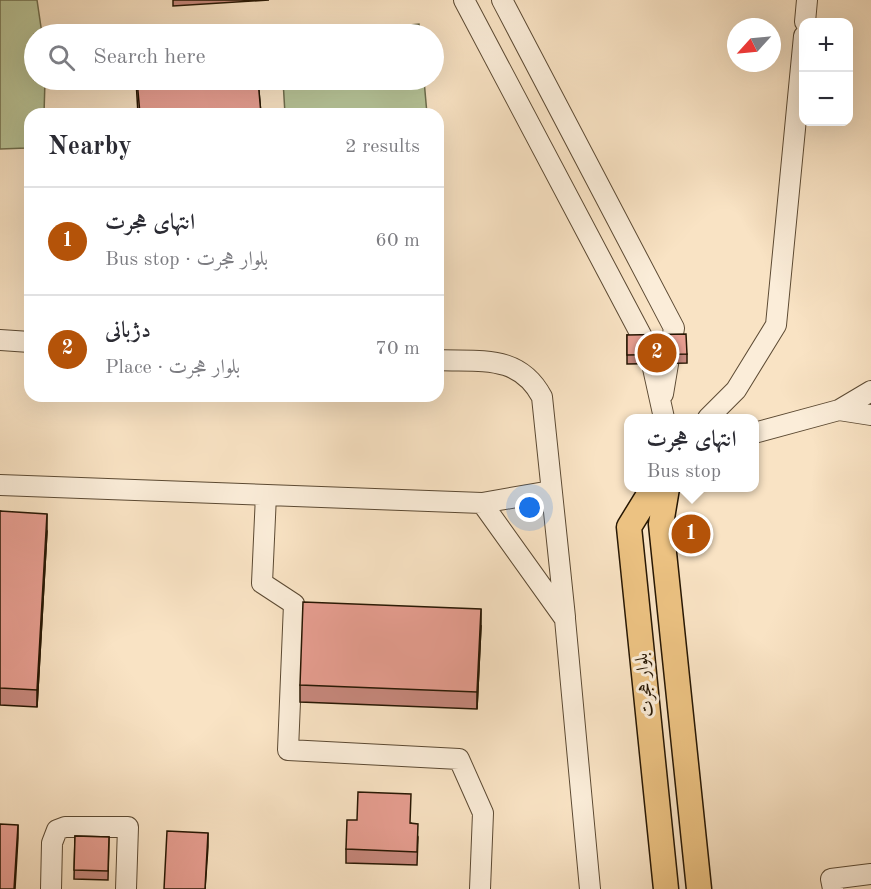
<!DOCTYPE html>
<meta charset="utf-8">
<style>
body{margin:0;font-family:"Old Standard TT",Amiri,serif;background:#f7f7f7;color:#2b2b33}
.controls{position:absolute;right:18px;top:18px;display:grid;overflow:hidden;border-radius:12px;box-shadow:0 6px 24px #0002}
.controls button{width:54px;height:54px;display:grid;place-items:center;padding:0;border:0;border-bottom:2px solid #e1e1e2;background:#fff;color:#2b2b33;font:30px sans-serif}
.compass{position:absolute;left:727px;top:18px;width:54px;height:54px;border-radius:50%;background:#fff;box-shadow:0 6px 24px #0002;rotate:243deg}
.you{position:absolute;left:530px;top:508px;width:21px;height:21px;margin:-15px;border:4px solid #fff;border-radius:50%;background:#1a73e8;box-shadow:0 0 0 9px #1a73e833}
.badge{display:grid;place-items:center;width:39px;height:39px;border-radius:50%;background:#b45309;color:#fff;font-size:20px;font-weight:700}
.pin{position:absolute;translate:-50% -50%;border:3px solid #fff;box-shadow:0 2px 6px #0006}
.popup{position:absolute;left:624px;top:414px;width:135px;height:78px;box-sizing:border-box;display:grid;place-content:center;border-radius:12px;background:#fff;filter:drop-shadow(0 2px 4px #0005);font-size:20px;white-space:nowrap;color:#7c7c81}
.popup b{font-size:22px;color:#2b2b33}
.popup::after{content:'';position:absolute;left:50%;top:100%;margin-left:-12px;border:12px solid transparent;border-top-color:#fff}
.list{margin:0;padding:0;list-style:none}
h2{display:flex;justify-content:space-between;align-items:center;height:78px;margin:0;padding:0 24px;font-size:26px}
h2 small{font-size:20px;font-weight:400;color:#7c7c81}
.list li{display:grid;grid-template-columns:39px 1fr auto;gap:18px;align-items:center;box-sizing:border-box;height:108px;padding:0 24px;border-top:2px solid #e1e1e2}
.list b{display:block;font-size:22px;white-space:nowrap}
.list p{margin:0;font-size:20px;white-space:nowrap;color:#7c7c81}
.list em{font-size:20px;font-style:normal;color:#7c7c81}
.icon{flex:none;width:33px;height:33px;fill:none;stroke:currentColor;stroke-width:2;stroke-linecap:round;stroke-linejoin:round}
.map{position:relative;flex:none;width:871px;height:889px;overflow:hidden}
.search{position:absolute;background:#fff;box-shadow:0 6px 24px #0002;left:24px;top:24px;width:420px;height:66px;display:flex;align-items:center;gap:15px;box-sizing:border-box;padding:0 21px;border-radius:33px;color:#7c7c81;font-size:22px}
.panel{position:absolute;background:#fff;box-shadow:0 6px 24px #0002;left:24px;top:108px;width:420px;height:294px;border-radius:18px}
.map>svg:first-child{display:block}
.green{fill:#b9c497;stroke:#706e4d;stroke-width:1.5}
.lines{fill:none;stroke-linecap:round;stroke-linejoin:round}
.minor-casing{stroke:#5c4a33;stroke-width:22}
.major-casing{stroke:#271703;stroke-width:27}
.minor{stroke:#fbedd9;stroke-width:20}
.major{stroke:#ecc282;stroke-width:24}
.wall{fill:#c7887d;stroke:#271703;stroke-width:1.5}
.shaded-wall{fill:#a26f66;stroke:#271703;stroke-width:1.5}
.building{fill:#e79e91;stroke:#271703;stroke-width:1.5}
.labels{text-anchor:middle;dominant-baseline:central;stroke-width:6;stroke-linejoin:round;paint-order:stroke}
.street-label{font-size:18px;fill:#271703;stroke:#fbedd9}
</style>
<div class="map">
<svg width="871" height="889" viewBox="0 0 871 889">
<rect width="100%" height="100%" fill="#f9e3c4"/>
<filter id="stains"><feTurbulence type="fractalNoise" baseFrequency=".00333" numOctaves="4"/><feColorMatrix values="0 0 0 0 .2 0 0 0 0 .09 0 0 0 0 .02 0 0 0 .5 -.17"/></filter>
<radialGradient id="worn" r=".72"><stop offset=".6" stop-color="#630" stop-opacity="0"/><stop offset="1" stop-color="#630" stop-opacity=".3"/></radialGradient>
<path class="green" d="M0 0H37L42 34H34V80H45L44 114H30V147L27 148 0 149Z
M419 24 420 34H314Z
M283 80H424L427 114H285Z"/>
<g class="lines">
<g class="minor-casing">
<path id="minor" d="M464 0 649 350 664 418
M502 0 674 328 663 394
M805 22 807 0
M0 340 30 342
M438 360C481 362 519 354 542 397L565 617
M839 410 871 415
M708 418 736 390 776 325 804 36
M754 433 839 410 871 391
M0 485 482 503 565 619 590 889
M266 495 262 583 294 604 288 750 459 759 483 813 480 889
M482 503 551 491
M51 889 52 843 57 830 65 827H128L126 889
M833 889 831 879 871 874"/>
</g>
<g class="major-casing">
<path id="major" d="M653 488 629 527 666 889
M667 488 661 524 699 889"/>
</g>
<use href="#minor" class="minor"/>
<use href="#major" class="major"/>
</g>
<path class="wall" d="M173 0H269L173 6Z
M136 80H258L261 114H138Z
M627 335 687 354V363L627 364Z
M0 511 47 531 37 707 0 705Z
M481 626 477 709 300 702V685Z
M411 823 418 837 417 865 346 863V849Z
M75 836 109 837 108 880 74 879Z"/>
<path class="shaded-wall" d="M47 514V531L37 707V690Z
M481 609V626L477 709V692Z
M18 825V838L15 889H14Z
M208 833V847L205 889Z"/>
<path class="building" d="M254 28 255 34H134Z
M137 80H258L261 114H140Z
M686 334 687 354 627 355V335Z
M0 511 47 514 37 690 0 688Z
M303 602 481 609 477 692 300 685Z
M358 792 411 794 410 823 418 824 417 852 346 849 347 820H357Z
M0 824 18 825 14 889H0Z
M167 831 208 833 205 889H164Z
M75 836 109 837 108 871 74 870Z"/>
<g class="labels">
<g class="street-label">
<text transform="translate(645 685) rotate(-96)">بلوار هجرت</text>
</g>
</g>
<rect width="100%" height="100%" filter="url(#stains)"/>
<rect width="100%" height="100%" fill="url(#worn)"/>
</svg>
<div class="controls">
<button>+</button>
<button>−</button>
</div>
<svg class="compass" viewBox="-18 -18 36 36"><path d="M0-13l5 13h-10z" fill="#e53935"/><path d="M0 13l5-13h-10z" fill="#7c7c81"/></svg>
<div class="you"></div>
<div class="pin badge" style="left:691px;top:534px">1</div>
<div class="popup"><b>انتهای هجرت</b>Bus stop</div>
<div class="pin badge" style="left:657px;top:353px">2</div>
<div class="search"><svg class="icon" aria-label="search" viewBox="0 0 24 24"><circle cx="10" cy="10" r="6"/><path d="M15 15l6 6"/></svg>Search here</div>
<section class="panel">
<h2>Nearby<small>2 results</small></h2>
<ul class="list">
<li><span class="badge">1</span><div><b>انتهای هجرت</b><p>Bus stop · بلوار هجرت</p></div><em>60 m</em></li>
<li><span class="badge">2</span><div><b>دژبانی</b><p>Place · بلوار هجرت</p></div><em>70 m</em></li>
</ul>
</section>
</div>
